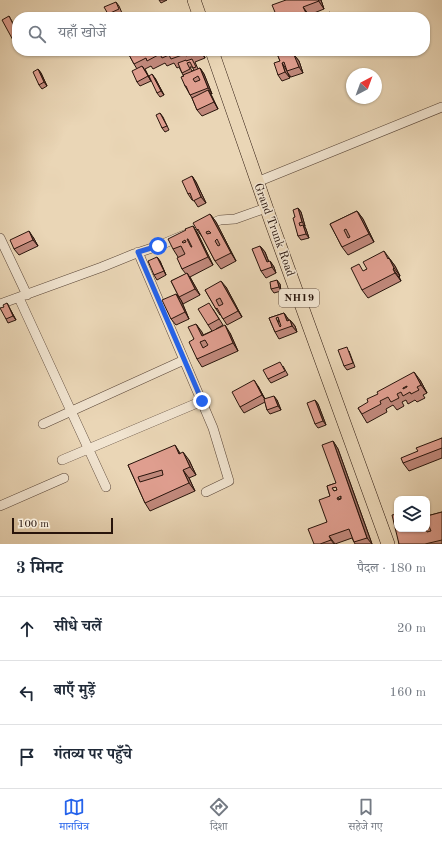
<!DOCTYPE html>
<html lang="hi">
<meta charset="utf-8">
<style>
body{margin:0;font-family:"Old Standard TT","Noto Serif Devanagari",serif;background:#f6f6f7;color:#1f2937}
.controls{position:absolute;right:12px;bottom:12px;display:grid;overflow:hidden;border-radius:8px;box-shadow:0 1px 3px #0004}
.controls button{width:36px;height:36px;display:grid;place-items:center;padding:0;border:0;border-bottom:1px solid #e0e1e3;background:#fff;color:#1f2937;font:20px sans-serif}
.compass{position:absolute;left:346px;top:68px;width:36px;height:36px;border-radius:50%;background:#fff;box-shadow:0 1px 3px #0004;rotate:41deg}
.scale{position:absolute;left:12px;bottom:10px;width:101px;box-sizing:border-box;padding-left:4px;border:2px solid #28140b;border-top:0;font-size:11px;line-height:14px;white-space:nowrap;color:#28140b;-webkit-text-stroke:3px #f1e4d0;paint-order:stroke}
.stop{position:absolute;width:12px;height:12px;margin:-9px;border:3px solid #2563eb;border-radius:50%;background:#fff}
.stop.end{background:#2563eb;border-color:#fff;box-shadow:0 1px 4px #0008}
.list{margin:0;padding:0;list-style:none}
h2{display:flex;justify-content:space-between;align-items:center;height:52px;margin:0;padding:0 16px;font-size:17px}
h2 small{font-size:13px;font-weight:400;color:#747a83}
.list li{display:grid;grid-template-columns:26px 1fr auto;gap:12px;align-items:center;box-sizing:border-box;height:64px;padding:0 16px;border-top:1px solid #e0e1e3}
.list b{display:block;font-size:15px;white-space:nowrap}
.list em{font-size:13px;font-style:normal;color:#747a83}
.icon{flex:none;width:22px;height:22px;fill:none;stroke:currentColor;stroke-width:2;stroke-linecap:round;stroke-linejoin:round}
.map{position:relative;flex:none;width:442px;height:544px;overflow:hidden}
.search{position:absolute;background:#fff;box-shadow:0 1px 3px #0004;left:12px;right:12px;top:12px;height:44px;display:flex;align-items:center;gap:10px;box-sizing:border-box;padding:0 14px;border-radius:16px;color:#747a83;font-size:15px}
.sheet{height:244px;background:#fff}
nav{display:flex;justify-content:space-around;align-items:center;box-sizing:border-box;height:56px;border-top:1px solid #e0e1e3;background:#fff;font-size:11px;color:#747a83}
nav a{display:grid;justify-items:center;gap:2px}
nav .on{color:#2563eb}
.map>svg:first-child{display:block}
.lines{fill:none;stroke-linecap:round;stroke-linejoin:round}
.minor-casing{stroke:#584436;stroke-width:10}
.highway-casing{stroke:#28140b;stroke-width:14}
.minor{stroke:#f1e4d0;stroke-width:9}
.highway{stroke:#ead6b6;stroke-width:13}
.wall{fill:#c0887b;stroke:#28140b;fill-rule:evenodd}
.shaded-wall{fill:#9c6f64;stroke:#28140b}
.building{fill:#df9e8f;stroke:#28140b;fill-rule:evenodd}
.route{stroke:#2563eb;stroke-width:5}
.labels{text-anchor:middle;dominant-baseline:central;stroke-width:3;stroke-linejoin:round;paint-order:stroke}
.shield{fill:#f1e4d0;stroke:#645246;stroke-width:1}
.shield-label{font-size:11px;font-weight:bold;fill:#28140b}
.street-label{font-size:12px;fill:#28140b;stroke:#f1e4d0}
</style>
<div class="map">
<svg width="442" height="544" viewBox="0 0 442 544">
<rect width="100%" height="100%" fill="#ead6b6"/>
<filter id="stains"><feTurbulence type="fractalNoise" baseFrequency=".005" numOctaves="4"/><feColorMatrix values="0 0 0 0 .2 0 0 0 0 .09 0 0 0 0 .02 0 0 0 .5 -.17"/></filter>
<radialGradient id="worn" r=".72"><stop offset=".6" stop-color="#630" stop-opacity="0"/><stop offset="1" stop-color="#630" stop-opacity=".3"/></radialGradient>
<g class="lines">
<g class="minor-casing">
<path id="minor" d="M257 182 442 107
M0 238 27 295
M138 252 213 428 229 481 206 492
M19 298 106 487
M0 304 102 267 134 254 158 246 220 220 235 219 266 208
M43 424 184 360
M62 460 202 401
M0 506 64 478"/>
</g>
<g class="highway-casing">
<path id="highway" d="M194 0 200 17
M212 51 272 224 388 544"/>
</g>
<use href="#minor" class="minor"/>
<use href="#highway" class="highway"/>
</g>
<path class="wall" d="M159 0H167L161 3Z
M286 0H321L324 9 309 15 310 17H277Z
M116 2 119 6 122 13 113 17H110L108 14Z
M9 16 17 30V47L14 42Z
M127 51H202L205 58 195 62 198 69 200 68 204 74 212 94H210L218 109 202 116 197 110 192 98 185 86 183 75 179 67 177 68 174 63 167 66 165 63 153 69 151 66 145 69 151 81 140 86 137 82V69L134 64ZM190 67H192L194 70 192 71Z
M276 51H293L295 56 299 61 303 73 291 77 287 72 290 78 282 81 278 75 280 61Z
M38 69 41 73 47 86 42 89 39 85Z
M155 78 164 95 160 97 157 93Z
M160 113 163 117 169 130 165 132 162 128Z
M192 176 196 182 206 203 198 207 193 199 192 200 188 194Z
M298 208 301 212 305 226V227L306 229 309 238 301 240 298 236 295 217Z
M357 211 363 219 374 242 348 255 342 247 330 224Z
M210 214 216 222 236 261 221 269 215 261 203 238 197 230Z
M193 226 198 234 213 265 190 277 200 295 183 304 179 297 171 281 186 274 182 269 178 257 173 249Z
M33 237 38 246 19 255 14 249Z
M260 246 265 252 269 262 270 261 274 267 276 273 266 278 261 271Z
M384 251 395 266 400 276 399 277 401 281 368 298 362 290 364 271 367 269Z
M157 257 160 261 166 275 157 280 154 275Z
M280 284 281 291 274 293 271 289Z
M226 287 242 317 227 325 220 314V315L216 309 205 290Z
M176 294 181 300 189 319 176 325 171 319Z
M7 303 9 307 16 320 8 323 6 319 4 307Z
M213 309 223 325 216 329 230 333 238 351 202 367 197 359 194 339 196 324 203 335 212 331 208 325Z
M284 313 289 320H290L295 326 297 332 279 339 275 332 269 318ZM278 317 279 322H278L276 318Z
M349 351 355 367 347 370 344 366Z
M283 366 288 375 271 383 268 379Z
M420 380 427 393 423 395 425 398 417 402 415 400 408 404 406 400 402 402 404 406 397 410 393 405 386 409 387 412 367 423 358 408Z
M258 386 265 399 277 400 281 410 270 414 267 410 265 402 244 413 240 407Z
M315 400 318 404 326 425 318 428 315 424Z
M442 438V458L409 471 403 463 418 451Z
M333 441 338 449 372 544H355L352 538 335 544H314L327 522 330 496 327 486 336 483ZM336 487 337 490 334 491 332 488ZM341 496V498L339 499 338 497Z
M180 453 189 460 196 475 189 478 195 491 150 511 145 503 128 465Z
M442 512V544H399L397 529H427V516Z"/>
<path class="shaded-wall" d="M318 0H321L324 9Z
M303 7 309 15 310 17H308Z
M200 51H202L205 58Z
M291 51H293L295 56 299 61 303 73 299 67Z
M282 63 286 69 290 78 285 72Z
M142 66 145 70 151 81Z
M200 68 204 74 212 94 208 88Z
M38 69 41 73 47 86 44 82Z
M152 74 155 78 164 95 161 91Z
M208 90 212 96 218 109 214 102Z
M192 176 196 182 206 203 201 197Z
M298 208 301 212 305 226 302 222Z
M357 211 363 219 374 242 369 234Z
M210 214 216 222 236 261 231 253Z
M303 225 306 229 309 238 306 234Z
M193 226 198 234 213 265 208 257Z
M29 231 33 237 38 246 33 240Z
M260 246 265 252 271 268 267 262Z
M157 257 160 261 166 275Z
M389 258 395 266 400 276 394 268Z
M270 261 274 267 276 273 272 267Z
M393 269 399 277 401 281 395 273Z
M187 273 191 279 200 295 195 289Z
M277 280 280 284 281 291 279 287Z
M221 281 226 287 242 317 238 311Z
M176 294 181 300 189 319 185 312Z
M7 303 9 307 16 320 13 316Z
M284 313 288 319 291 327 287 321Z
M290 320 295 326 297 332 292 326Z
M196 324 202 332 206 341 202 336Z
M225 325 230 333 238 351 233 343Z
M414 372 420 380 427 393 421 385Z
M254 380 258 386 266 401 262 395Z
M274 396 277 400 281 410 278 406Z
M315 400 318 404 326 425 323 421Z
M333 441 338 449 372 544 367 538Z
M175 445 180 453 184 462 179 454Z
M183 452 189 460 196 475 190 467Z
M183 470 189 478 195 491 189 483Z
M329 536 335 544H334L331 540Z"/>
<path class="building" d="M286 0H318L319 1 303 7 306 13 296 17H277L272 5Z
M116 2 119 9 108 14 104 7Z
M330 12 332 17H318Z
M9 16 17 32V41L14 42 2 20Z
M127 51H197L186 56 185 54 171 59 169 55 162 58 160 54 147 61 146 58 134 64Z
M276 51H291L293 56 294 55 299 67 287 71 284 62 282 63 285 72 278 75 274 63 280 61Z
M192 59 196 67 193 68 190 62 187 63 190 69 182 73 178 63 186 60V61Z
M142 66 148 76 137 82 132 71Z
M200 68 208 88 190 95 186 86H185L181 77 184 76 183 75ZM198 76 200 80 195 82 193 79Z
M38 69 44 82 39 85 33 72Z
M152 74 161 91 157 93 149 76Z
M208 90 214 102 197 110 192 98Z
M160 113 167 126 162 128 156 115Z
M192 176 201 197 193 201 190 193 188 194 182 181Z
M298 208 302 222 299 223 300 226 303 225 306 234 298 236 293 218 295 217 293 210Z
M357 211 369 234 342 247 330 224ZM346 229 350 237 348 238 344 230Z
M210 214 231 253 215 261 198 229 197 230 193 223ZM209 231 211 233 207 234 206 232ZM217 239 220 245 218 246 215 241Z
M193 226 208 257 182 269 177 258 185 254 181 246 173 249 168 239 186 230 185 229ZM187 239H188L192 247H191ZM185 240 186 242 183 243 182 242Z
M29 231 33 240 14 249 10 240Z
M260 246 267 262 270 261 272 267 261 271 252 249Z
M384 251 388 259 389 258 394 268 393 269 395 273 362 290 351 268 359 264 363 271 367 269 363 262Z
M157 257 164 271 154 275 148 261Z
M187 273 195 289 179 297 171 281Z
M277 280 279 287 271 289 270 282Z
M221 281 238 311 223 319 217 308 216 309 205 290ZM220 298 223 304 219 306 216 300Z
M176 294 185 312 171 319 162 300Z
M7 303 13 316 6 319 0 308 4 307 3 305Z
M209 303 219 319 208 325 198 309Z
M284 313 287 321 290 320 292 326 275 332 269 318ZM278 317 281 326 280 327 276 318Z
M196 324 202 336 225 325 233 343 197 359 189 342 194 339 188 327ZM205 340 208 345 203 348 200 342Z
M347 347 353 363 344 366 338 350Z
M280 362 285 371 268 379 263 370Z
M414 372 421 385 417 387 419 390 411 394 410 392 403 396 401 392 397 394 399 398 391 402 388 397 380 401 381 404 362 414 358 408 368 402 367 399 378 394 377 392ZM407 386V387L403 389V388Z
M254 380 262 395 240 407 232 392Z
M274 396 278 406 267 410 264 399Z
M315 400 323 421 315 424 307 403Z
M442 438V448L403 463 401 458 418 451 416 448Z
M333 441 367 538 354 542 349 529 329 536 331 540 320 544H314L308 529 327 522 319 500 330 496 327 486 336 483 322 445ZM336 487 337 490 334 491 332 488ZM341 496V499L338 500 337 498Z
M175 445 179 454 183 452 190 467 183 470 189 483 145 503 128 465ZM162 470 163 475 140 482 138 477Z
M442 512V540L425 544H399L392 515 397 514V529H426L427 532 431 531 429 526 427 527V516Z"/>
<g class="lines">
<path class="route" d="M158 246 138 252 202 401"/>
</g>
<g class="labels">
<rect class="shield" x="279" y="289" width="40" height="18" rx="3"/>
<g class="shield-label">
<text x="299" y="298">NH19</text>
</g>
<g class="street-label">
<text transform="translate(274 230) rotate(70)">Grand Trunk Road</text>
</g>
</g>
<rect width="100%" height="100%" filter="url(#stains)"/>
<rect width="100%" height="100%" fill="url(#worn)"/>
</svg>
<div class="controls">
<button><svg class="icon" aria-label="layers" viewBox="0 0 24 24"><path d="M12 4l9 5-9 5-9-5zM3 14l9 5 9-5"/></svg></button>
</div>
<svg class="compass" viewBox="-18 -18 36 36"><path d="M0-13l5 13h-10z" fill="#e53935"/><path d="M0 13l5-13h-10z" fill="#747a83"/></svg>
<div class="scale">100 m</div>
<div class="stop" style="left:158px;top:246px"></div>
<div class="stop end" style="left:202px;top:401px"></div>
<div class="search"><svg class="icon" aria-label="search" viewBox="0 0 24 24"><circle cx="10" cy="10" r="6"/><path d="M15 15l6 6"/></svg>यहाँ खोजें</div>
</div>
<section class="sheet">
<h2>3 मिनट<small>पैदल · 180 m</small></h2>
<ul class="list">
<li><svg class="icon" aria-label="ahead" viewBox="0 0 24 24"><path d="M12 20V5M6 11l6-6 6 6"/></svg><div><b>सीधे चलें</b></div><em>20 m</em></li>
<li><svg class="icon" aria-label="left" viewBox="0 0 24 24"><path d="M17 20v-9H6M10 6l-5 5 5 5"/></svg><div><b>बाएँ मुड़ें</b></div><em>160 m</em></li>
<li><svg class="icon" aria-label="arrive" viewBox="0 0 24 24"><path d="M6 21V4h12l-3 4 3 4H6"/></svg><div><b>गंतव्य पर पहुँचे</b></div></li>
</ul>
</section>
<nav>
<a class="on"><svg class="icon" aria-label="map" viewBox="0 0 24 24"><path d="M3 6l6-2 6 2 6-2v14l-6 2-6-2-6 2zM9 4v14M15 6v14"/></svg>मानचित्र</a>
<a><svg class="icon" aria-label="directions" viewBox="0 0 24 24"><path d="M12 3l9 9-9 9-9-9zM9 14v-3h6M13 9l2 2-2 2"/></svg>दिशा</a>
<a><svg class="icon" aria-label="saved" viewBox="0 0 24 24"><path d="M7 4h10v16l-5-4-5 4z"/></svg>सहेजे गए</a>
</nav>
